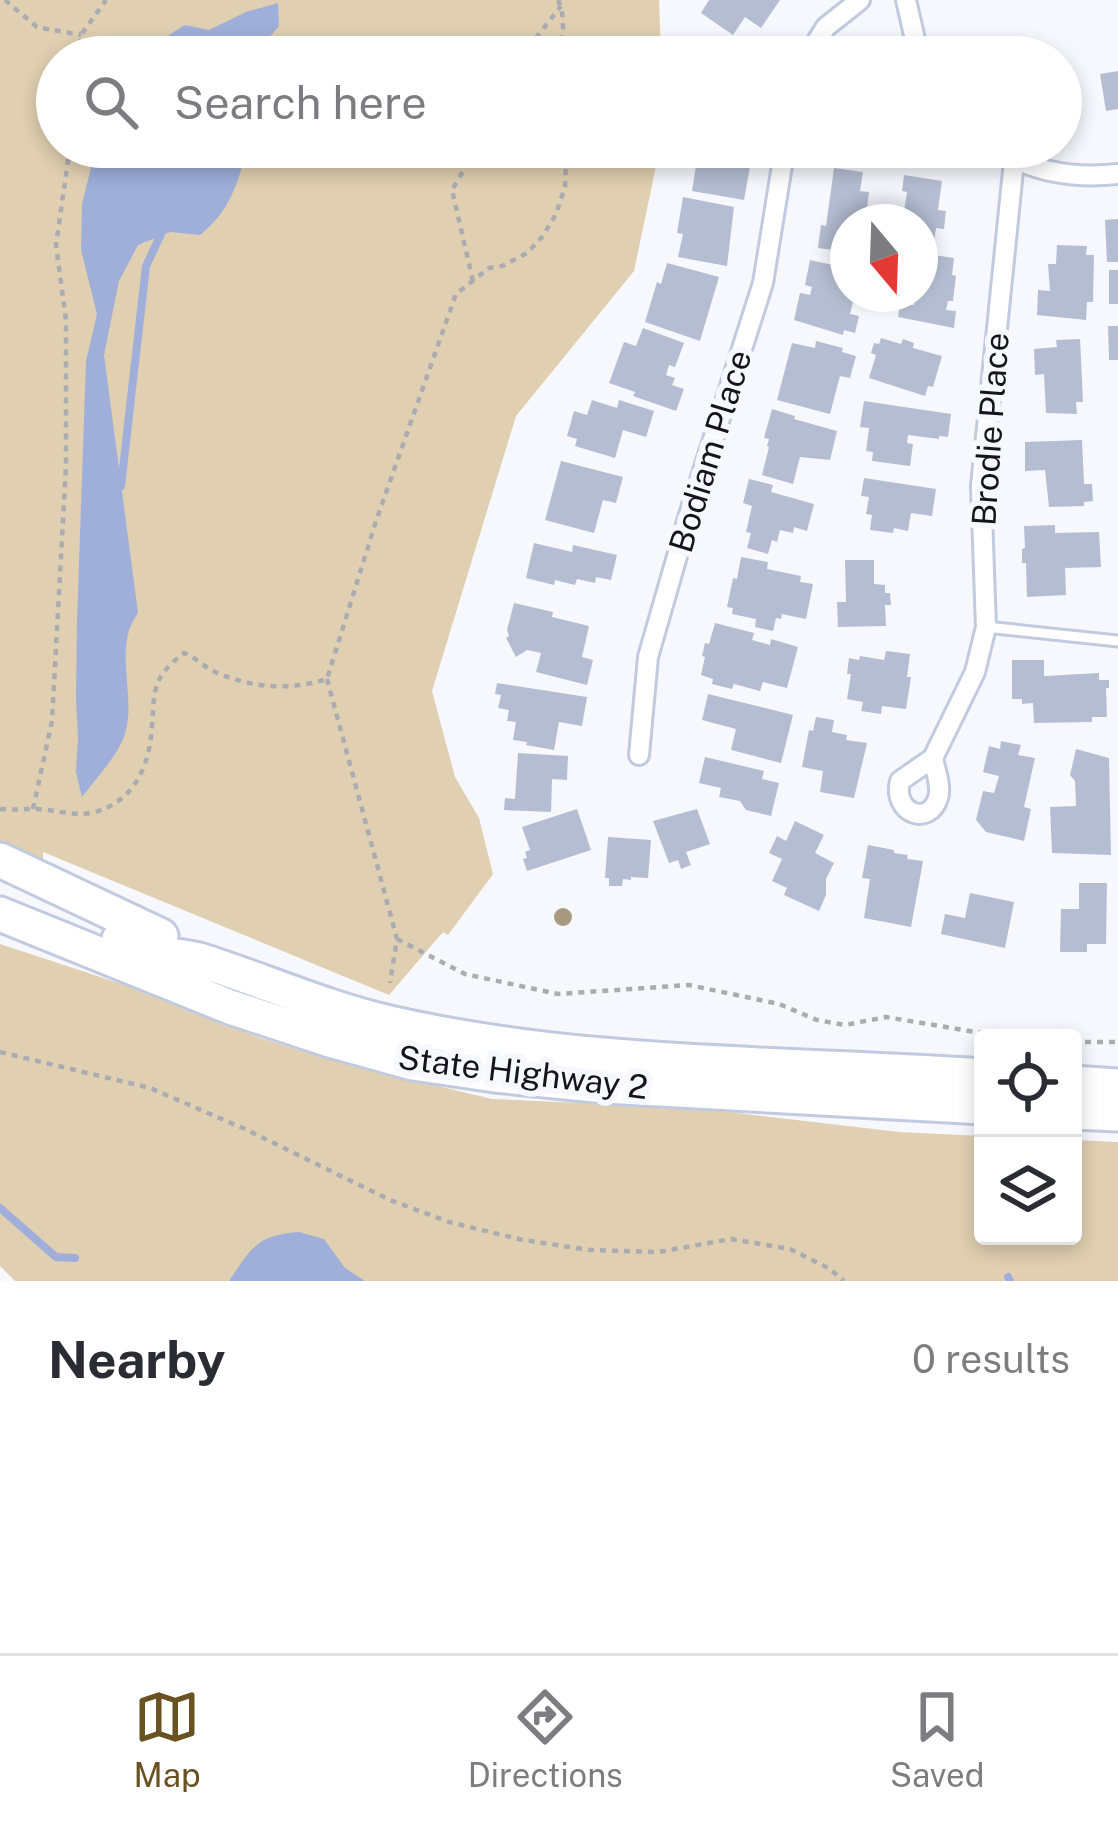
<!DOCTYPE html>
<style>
body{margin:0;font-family:"Public Sans",sans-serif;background:#f2f2f3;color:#2b2b33}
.controls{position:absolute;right:36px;bottom:36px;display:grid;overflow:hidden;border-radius:12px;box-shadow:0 6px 18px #0003}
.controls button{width:108px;height:108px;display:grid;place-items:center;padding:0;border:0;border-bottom:3px solid #e1e1e2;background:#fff;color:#2b2b33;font:60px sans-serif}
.compass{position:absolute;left:830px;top:204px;width:108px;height:108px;border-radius:50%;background:#fff;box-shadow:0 6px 18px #0003;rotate:161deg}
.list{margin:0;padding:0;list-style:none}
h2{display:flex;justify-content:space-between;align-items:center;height:156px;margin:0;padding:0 48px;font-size:51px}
h2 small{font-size:39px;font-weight:400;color:#7c7c81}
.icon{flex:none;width:66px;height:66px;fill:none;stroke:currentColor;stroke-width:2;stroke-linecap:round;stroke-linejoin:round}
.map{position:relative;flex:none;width:1118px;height:1281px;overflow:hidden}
.search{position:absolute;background:#fff;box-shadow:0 6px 18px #0003;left:36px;right:36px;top:36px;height:132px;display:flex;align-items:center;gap:30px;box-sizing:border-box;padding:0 42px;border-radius:66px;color:#7c7c81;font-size:45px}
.sheet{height:372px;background:#fff}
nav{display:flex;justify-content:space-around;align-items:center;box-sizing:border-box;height:168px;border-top:3px solid #e1e1e2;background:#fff;font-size:33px;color:#7c7c81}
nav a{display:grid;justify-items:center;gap:6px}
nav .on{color:#695122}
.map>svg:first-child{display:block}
.green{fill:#e0cfb1}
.water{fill:#9fafda}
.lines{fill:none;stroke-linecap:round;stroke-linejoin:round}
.stream{stroke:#9fafda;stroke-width:8}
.building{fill:#b5bdd2}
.service-casing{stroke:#c2cadf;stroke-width:15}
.minor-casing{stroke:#c2cadf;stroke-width:24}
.trunk-casing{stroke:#c2cadf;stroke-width:39}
.path{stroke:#aaacb2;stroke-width:4.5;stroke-dasharray:6 6;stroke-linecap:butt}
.service{stroke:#fff;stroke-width:9}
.minor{stroke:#fff;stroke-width:18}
.trunk{stroke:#fff;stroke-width:33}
.tree{fill:#a79a80}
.labels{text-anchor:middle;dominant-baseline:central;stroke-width:12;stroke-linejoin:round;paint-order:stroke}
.street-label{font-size:33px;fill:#13151d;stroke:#f6f8fd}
</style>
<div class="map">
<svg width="1118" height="1281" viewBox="0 0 1118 1281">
<rect width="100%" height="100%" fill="#f6f8fd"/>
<path class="green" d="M0 0H659L661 57H57V147H660L634 271 516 416 432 691 455 777 479 818 493 874 448 935 443 932 389 995 43 852V863L0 844Z
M0 944 152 994 260 1038 342 1063 492 1099 694 1108 899 1132 983 1136V1236H1073V1140L1118 1142V1281H15L0 1266Z"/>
<path class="water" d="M278 3 279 26 268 39 261 57H147L161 40 185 25 209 30 246 12Z
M96 147H248C237 184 231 210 200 235L170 232 138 245 119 281 104 355 138 613C112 648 137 696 125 734 118 756 96 778 82 797L76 772 78 738 76 698 77 621 86 361 97 314 81 250 82 204Z
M299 1232 324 1239 345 1268 365 1281H229C251 1248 257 1235 299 1232Z"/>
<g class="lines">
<path class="stream" d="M121 486 146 266 163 230
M0 1208 56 1257 75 1258
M1008 1277 1010 1281"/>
</g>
<path class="building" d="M709 0H780L761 28 745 17 733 35 701 13Z
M1118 71V109L1106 111 1100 74Z
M1061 74 1076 81 1061 111Z
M699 147H735L734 153 752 156 744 200 692 191Z
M832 147H880L878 166 840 161 841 153 831 152Z
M834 168 863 172 860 191 869 192 865 222H848V252L818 248 821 225 826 226Z
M904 175 942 181 938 210 946 211 944 229 936 228 933 249 920 247V222H885L886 216 903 218 907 192 902 191Z
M683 197 734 207 727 266 678 257 683 234 677 233Z
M1118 219V262H1107L1105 220Z
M1057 245 1087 246 1086 255H1094L1093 302H1087L1086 320 1037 315 1038 290 1050 291 1048 264H1056Z
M920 253 954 258 952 275 956 276 953 301H948L946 310 956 311 954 328 898 317 900 303 914 305 915 294H920Z
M810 260 833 265 835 261 848 264V294H855L850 314 859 316 855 333 844 330 843 335 794 320 800 293 810 295 812 287 805 285Z
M667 263 719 277 700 341 645 322 657 282 661 284Z
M1109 270H1118V304H1109Z
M1108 326H1118V360H1109Z
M643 328 684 343 675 367 669 365 666 375 675 378 672 385 684 389 676 411 633 396 635 392 609 383 624 342 636 346Z
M881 338 901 344 903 339 914 343 913 348 942 356 933 387 928 386 925 396 869 378 876 355 871 353 874 343 879 344Z
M1080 339 1083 402H1076L1077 414 1046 413 1044 374 1035 375 1034 349 1057 347 1056 340Z
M816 341 843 348 842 352 856 356 850 378 840 376 830 414 777 400 792 343 815 348Z
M592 400 617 408 619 400 654 411 646 437 623 430 615 458 575 446 577 439 567 436 574 411 587 415Z
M864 401 951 414 948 437 939 436V439L908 435 907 443 913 444 910 466 872 461 873 452 866 451 869 428 860 427Z
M772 409 795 416 794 419 837 431 830 460 800 457 793 484 762 475 769 447 767 446 769 439 764 438Z
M1082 440 1084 484H1092L1093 501 1084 502V506L1049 507 1045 470 1025 471V442Z
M561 461 623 477 616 503 603 500 594 533 545 520Z
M864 478 936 489 932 516 911 513 908 531 894 528 893 533 870 530 872 515 866 514 869 497 861 496Z
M749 479 773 485 771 492 814 504 807 531 794 527 793 533 780 530 777 542 772 540 768 554 747 548 751 533 746 532 752 506 743 503Z
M1055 525V533L1099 532 1101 567 1065 568 1066 595 1027 597 1026 563H1022V549L1025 548 1024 526Z
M534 543 572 552 573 545 617 555 611 580 596 577 595 583 577 579 575 585 555 580 554 585 526 578Z
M741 557 768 562 767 569 801 576 800 582 813 584 806 619 782 614 781 619 776 618 773 631 755 627 756 619 732 614 733 608 727 607 733 578 737 579Z
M845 560H874V584L885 585V593H890L891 605H885L886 626 838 627 837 602H846Z
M514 603 553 612 552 617 589 626 582 657 593 660 587 685 536 672 541 653 527 650 516 657 506 638 509 636 507 630Z
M715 623 754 633 752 640 770 645 771 639 798 647 787 688 763 682 760 691 734 684 732 689 712 684 713 679 701 675 705 657 702 656 705 643 709 644Z
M886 651 910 654 907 677H911L906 709 882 706 881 714 861 711 863 702 847 699 851 674H847L849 658 859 660 860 656 884 660Z
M1012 660H1044V676L1099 673V680H1109V688H1106L1107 717H1092V722L1034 723 1033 703 1022 704V699H1012Z
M497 683 587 697 582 726 559 722 554 750 526 745 527 742 513 740 516 722 507 721 509 710 498 708 501 695 495 694Z
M708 694 793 715 781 763 731 750 736 729 702 720Z
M816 717 834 720 832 732 847 735 846 740 867 743 854 798 820 792 823 771 802 767 809 730 813 731Z
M1001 741 1021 745 1018 755 1035 758 1024 807 1031 809 1024 841 986 832 976 820 983 791 994 793 999 776 983 772 989 746 1000 749Z
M1076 749 1109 758 1111 855 1052 853 1050 807 1076 806 1075 781 1070 775Z
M518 753 568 756 567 780 552 779 551 812 504 810 505 798 515 799Z
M705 757 764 771 762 779 779 783 771 816 746 810 740 801 719 797 721 788 699 783Z
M577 809 591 850 527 871 523 859 527 858 525 852 530 850 522 827Z
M697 809 710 844 686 852 691 865 681 869 678 860 669 863 653 821Z
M795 821 824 835 815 853 834 863 826 879V895L819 911 784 895 787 888 772 881 782 859 769 853 777 836 786 841Z
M608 837 651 840 648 878 631 877V880L623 879 622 886H609V878H605Z
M868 845 894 850V853L908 855 907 859 923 861 911 927 864 918 870 879 862 878Z
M1079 883H1107L1106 944H1087V952H1060L1061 909H1079Z
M970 893 1014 902 1005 948 941 934 945 914 965 918Z"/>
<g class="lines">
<g class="service-casing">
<path id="service" d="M986 627 1118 641"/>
</g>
<g class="minor-casing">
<path id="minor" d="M906 0 919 57
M807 57 826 27 860 0
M993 147C1031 172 1073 179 1118 174
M639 755 648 657 688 518 763 283 785 147
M933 758C935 770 942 786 938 798 929 827 892 813 900 781L933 758 975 672 986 627 981 486 1014 161"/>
</g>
<g class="trunk-casing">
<path id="trunk" d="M0 860 161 936
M0 914 230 1007 330 1040 413 1063 495 1075 605 1086 983 1107
M119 939C130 944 142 950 153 952 168 956 184 956 199 960 263 980 324 1008 390 1023 581 1067 788 1063 983 1076
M1073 1083 1118 1086
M1073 1112 1118 1114"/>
</g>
<path class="path" d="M5 0 37 27 81 35
M558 0C566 16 563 39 559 57
M80 57 81 35 106 0
M521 57 561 6
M473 281 452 190 477 147
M327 679 397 939 390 983
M0 809C13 810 25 809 38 809 55 810 77 817 94 812 135 802 150 764 152 726 155 687 152 678 184 653 195 657 204 667 215 672 252 688 290 691 327 679L376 521 456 294 489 268 502 266 527 253 543 236 556 214 565 187 566 160 563 147
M33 809 52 721 66 466V320L56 245 70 147
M397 939 465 974 558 994 689 985 779 1004 817 1020 845 1025 886 1017 975 1032 1033 1038
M1073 1042H1118
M0 1052 150 1088 245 1129 390 1200 449 1222 523 1240 590 1250 658 1252 731 1239 790 1249 830 1269 844 1281"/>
<use href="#service" class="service"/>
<use href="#minor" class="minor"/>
<use href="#trunk" class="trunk"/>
</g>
<circle class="tree" cx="563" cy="917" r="9"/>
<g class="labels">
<g class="street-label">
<text transform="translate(990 429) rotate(-86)">Brodie Place</text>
<text transform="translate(710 451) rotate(-73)">Bodiam Place</text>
<text transform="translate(523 1072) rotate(7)">State Highway 2</text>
</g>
</g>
</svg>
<div class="controls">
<button><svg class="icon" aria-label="locate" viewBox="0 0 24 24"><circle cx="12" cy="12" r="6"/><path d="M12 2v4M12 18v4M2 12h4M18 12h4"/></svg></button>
<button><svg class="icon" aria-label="layers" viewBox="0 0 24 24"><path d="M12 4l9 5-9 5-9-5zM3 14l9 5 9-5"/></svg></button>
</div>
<svg class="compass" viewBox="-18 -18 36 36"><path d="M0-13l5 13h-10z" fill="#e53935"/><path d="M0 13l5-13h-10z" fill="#7c7c81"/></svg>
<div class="search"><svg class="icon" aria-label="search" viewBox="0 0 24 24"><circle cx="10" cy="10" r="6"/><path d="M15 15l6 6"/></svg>Search here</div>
</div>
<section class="sheet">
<h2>Nearby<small>0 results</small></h2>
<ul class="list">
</ul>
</section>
<nav>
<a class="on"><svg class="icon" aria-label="map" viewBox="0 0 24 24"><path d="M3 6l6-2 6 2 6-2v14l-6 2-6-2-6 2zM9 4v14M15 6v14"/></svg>Map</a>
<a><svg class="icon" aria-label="directions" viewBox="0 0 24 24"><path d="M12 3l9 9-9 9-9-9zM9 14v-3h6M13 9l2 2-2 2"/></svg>Directions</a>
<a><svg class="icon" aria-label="saved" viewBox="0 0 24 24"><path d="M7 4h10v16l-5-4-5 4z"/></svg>Saved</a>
</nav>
